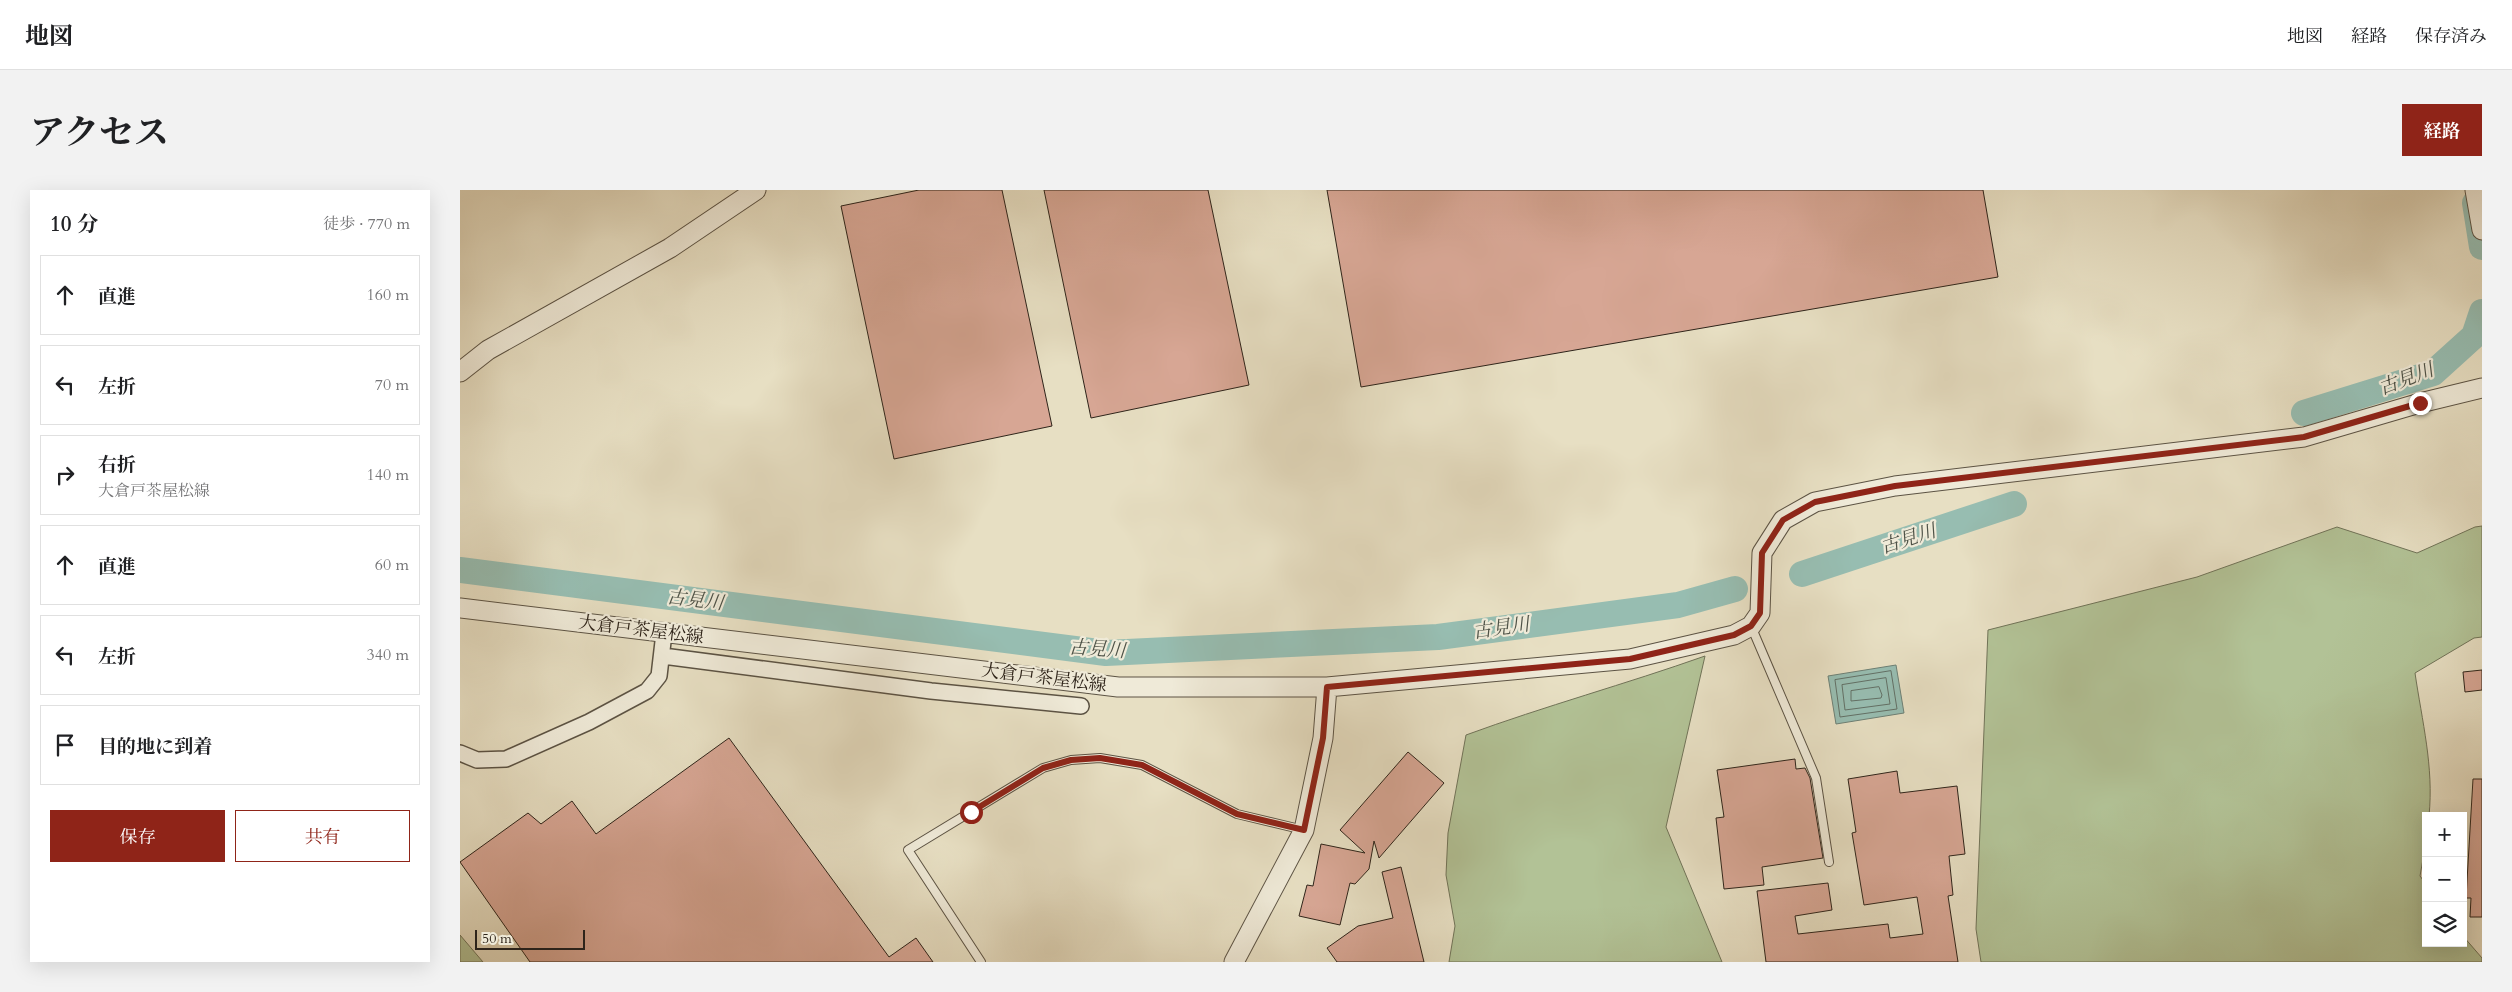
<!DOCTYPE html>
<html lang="ja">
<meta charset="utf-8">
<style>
body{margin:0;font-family:Cardo,"Noto Serif JP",serif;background:#f2f2f2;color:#202124}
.controls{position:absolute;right:15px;bottom:15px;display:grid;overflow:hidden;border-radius:0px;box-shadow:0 5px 20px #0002}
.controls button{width:45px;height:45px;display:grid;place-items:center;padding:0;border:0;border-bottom:1px solid #e0e0e0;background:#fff;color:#202124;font:25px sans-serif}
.scale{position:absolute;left:15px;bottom:12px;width:110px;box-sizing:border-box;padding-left:5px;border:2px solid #2e241a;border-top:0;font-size:14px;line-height:18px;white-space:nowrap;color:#2e241a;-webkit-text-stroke:4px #efead8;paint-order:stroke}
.stop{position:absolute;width:15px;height:15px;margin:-11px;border:4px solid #8f2418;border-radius:50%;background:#fff}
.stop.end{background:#8f2418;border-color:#fff;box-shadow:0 1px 5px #0008}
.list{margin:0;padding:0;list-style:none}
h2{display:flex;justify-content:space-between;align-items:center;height:65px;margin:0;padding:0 20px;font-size:21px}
h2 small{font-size:16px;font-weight:400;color:#757577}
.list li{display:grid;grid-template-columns:32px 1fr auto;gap:15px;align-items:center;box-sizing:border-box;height:80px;margin:0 10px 10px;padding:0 10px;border:1px solid #e0e0e0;border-radius:0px}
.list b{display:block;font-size:19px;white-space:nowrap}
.list p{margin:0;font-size:16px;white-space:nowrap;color:#757577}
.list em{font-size:16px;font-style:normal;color:#757577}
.actions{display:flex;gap:10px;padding:15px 20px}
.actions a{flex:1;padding:11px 0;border:1px solid #8f2418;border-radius:0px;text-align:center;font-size:18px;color:#8f2418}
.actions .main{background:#8f2418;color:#fff}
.icon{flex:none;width:28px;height:28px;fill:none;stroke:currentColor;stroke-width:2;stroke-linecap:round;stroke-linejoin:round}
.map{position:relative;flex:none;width:2022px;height:772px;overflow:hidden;border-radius:0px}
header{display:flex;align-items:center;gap:30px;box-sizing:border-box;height:70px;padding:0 25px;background:#fff;border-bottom:1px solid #e0e0e0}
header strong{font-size:24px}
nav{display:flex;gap:28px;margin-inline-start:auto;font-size:18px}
.intro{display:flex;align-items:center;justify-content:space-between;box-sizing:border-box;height:120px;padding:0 30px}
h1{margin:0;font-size:35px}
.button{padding:12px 22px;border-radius:0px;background:#8f2418;color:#fff;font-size:18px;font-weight:700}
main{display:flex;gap:30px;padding:0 30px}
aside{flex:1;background:#fff;border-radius:0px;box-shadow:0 5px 20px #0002}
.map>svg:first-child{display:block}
.green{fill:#b2c296;stroke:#707358}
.water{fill:#97bdb1;stroke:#6d8075}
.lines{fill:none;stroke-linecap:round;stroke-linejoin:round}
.shore{stroke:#627066;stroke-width:1}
.river{stroke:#97bdb1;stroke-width:26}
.building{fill:#d7a694;stroke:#2e241a}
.service-casing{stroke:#5c5344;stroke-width:10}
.minor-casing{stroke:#5c5344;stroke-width:18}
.tertiary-casing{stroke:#5c5344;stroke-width:21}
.service{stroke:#efead8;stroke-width:8}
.minor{stroke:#efead8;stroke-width:15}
.tertiary{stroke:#efead8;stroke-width:19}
.route{stroke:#8f2418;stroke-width:6}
.labels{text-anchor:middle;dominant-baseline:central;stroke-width:4.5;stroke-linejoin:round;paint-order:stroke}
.street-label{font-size:18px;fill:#2e241a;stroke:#efead8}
.water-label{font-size:19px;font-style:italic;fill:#4e5247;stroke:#efead8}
</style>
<header>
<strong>地図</strong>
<nav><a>地図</a><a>経路</a><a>保存済み</a></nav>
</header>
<div class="intro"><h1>アクセス</h1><a class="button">経路</a></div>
<main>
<aside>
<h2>10 分<small>徒歩 · 770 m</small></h2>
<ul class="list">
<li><svg class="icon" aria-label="ahead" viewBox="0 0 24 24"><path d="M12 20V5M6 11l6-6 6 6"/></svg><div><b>直進</b></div><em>160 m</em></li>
<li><svg class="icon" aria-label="left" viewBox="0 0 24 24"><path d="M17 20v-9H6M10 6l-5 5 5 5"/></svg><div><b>左折</b></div><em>70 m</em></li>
<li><svg class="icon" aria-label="right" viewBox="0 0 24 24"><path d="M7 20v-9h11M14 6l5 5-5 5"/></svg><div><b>右折</b><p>大倉戸茶屋松線</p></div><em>140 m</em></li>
<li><svg class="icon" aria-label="ahead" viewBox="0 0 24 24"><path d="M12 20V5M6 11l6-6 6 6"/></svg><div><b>直進</b></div><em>60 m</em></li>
<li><svg class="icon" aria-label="left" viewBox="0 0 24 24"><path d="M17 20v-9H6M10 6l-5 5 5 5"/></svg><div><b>左折</b></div><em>340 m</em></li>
<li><svg class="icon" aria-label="arrive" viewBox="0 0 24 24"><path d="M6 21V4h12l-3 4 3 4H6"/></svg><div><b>目的地に到着</b></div></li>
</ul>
<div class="actions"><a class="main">保存</a><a>共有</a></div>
</aside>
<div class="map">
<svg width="2022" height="772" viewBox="0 0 2022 772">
<rect width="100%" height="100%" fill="#e7dfc3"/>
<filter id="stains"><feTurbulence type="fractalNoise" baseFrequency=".004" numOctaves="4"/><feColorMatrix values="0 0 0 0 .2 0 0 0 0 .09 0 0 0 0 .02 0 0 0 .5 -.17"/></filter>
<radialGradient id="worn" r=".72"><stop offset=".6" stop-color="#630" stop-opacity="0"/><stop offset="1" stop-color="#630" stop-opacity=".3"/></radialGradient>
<path class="green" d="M2022 336V447L2014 448 1955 483C1962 531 1974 577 1969 626H1966V652L1960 686 1966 694V753H2003V746L2022 768V772H1521L1516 739 1528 440 1737 387 1877 337 1957 363 2015 337Z
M1245 466 1206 637 1262 772H989L995 736 986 685 988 643 1006 545C1085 516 1166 494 1245 466Z
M0 745 23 772H0Z"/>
<path class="water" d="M1436 475 1444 523 1376 534 1368 486Z"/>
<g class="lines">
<path class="shore" d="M1431 481 1437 519 1380 527 1375 490Z
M1426 488 1430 514 1385 520 1382 495Z
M1419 497 1422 505 1421 508 1391 511V501Z"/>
<path class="river" d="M2015 13 2022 57
M1844 223 1973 183 2014 146 2022 122
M0 380 646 463 978 447 1218 415 1275 399
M1342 384 1554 314"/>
</g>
<path class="building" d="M459 0H542L592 236 434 269 381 16Z
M584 0H748L789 195 631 228Z
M867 0H1523L1538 87 901 197Z
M2022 480V500L2005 502 2003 482Z
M269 548 429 767 456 748 473 772H70L0 672 68 623 81 634 112 611 136 644Z
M948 562 984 593 919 668 914 651 909 679 895 694 890 693 880 735 839 726 847 695 853 696 861 654 905 663 880 640Z
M1335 569 1336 579 1345 578 1350 588 1363 668 1302 677 1304 695 1264 699 1256 628 1264 627 1257 580Z
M1437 581 1440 603 1497 596 1505 664 1489 666 1493 705 1488 706 1498 772H1306L1297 701 1368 693 1372 720 1335 726 1338 744 1428 734 1430 748 1463 744 1457 707 1404 715 1392 643 1396 642 1388 589Z
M2013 589H2022V727H2010L2011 708H2006Z
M941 677 964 772H877L867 758 898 736 933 728 922 682Z"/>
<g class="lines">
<g class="service-casing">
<path id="service" d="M1291 436 1356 588 1369 672
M521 772 448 660 583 578 611 570 640 568 682 575 777 624 844 640"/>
</g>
<g class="minor-casing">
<path id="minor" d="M203 466 471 501 621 516
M0 563 17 570 46 569 129 532 187 501 199 486 204 443"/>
</g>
<g class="tertiary-casing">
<path id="tertiary" d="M2015 0 2022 40
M0 182 28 160 210 58 296 0
M0 418 658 497H867L1170 469 1274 445 1291 436 1300 423 1302 363 1323 330 1355 312 1435 296 1844 247 1960 213 2022 198
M774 772 844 640 863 548 867 497"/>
</g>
<use href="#service" class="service"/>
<use href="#minor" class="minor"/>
<use href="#tertiary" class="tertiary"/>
</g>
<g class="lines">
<path class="route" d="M511 622 583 578 611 570 640 568 682 575 777 624 844 640 863 548 867 497 1170 469 1274 445 1291 436 1300 423 1302 363 1323 330 1355 312 1435 296 1844 247 1960 213"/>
</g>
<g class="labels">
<g class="street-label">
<text transform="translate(181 440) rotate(7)">大倉戸茶屋松線</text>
<text transform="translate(584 488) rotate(7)">大倉戸茶屋松線</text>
</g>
<g class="water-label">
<text transform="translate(1946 189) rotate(-21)">古見川</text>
<text transform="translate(1448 349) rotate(-18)">古見川</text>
<text transform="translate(235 410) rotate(7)">古見川</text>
<text transform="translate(1041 438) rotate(-8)">古見川</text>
<text transform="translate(637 459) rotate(4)">古見川</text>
</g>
</g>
<rect width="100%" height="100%" filter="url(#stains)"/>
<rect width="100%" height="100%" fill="url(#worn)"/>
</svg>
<div class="controls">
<button>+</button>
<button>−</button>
<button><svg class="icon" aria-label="layers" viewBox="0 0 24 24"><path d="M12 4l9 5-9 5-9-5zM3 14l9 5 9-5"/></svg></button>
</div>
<div class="scale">50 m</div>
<div class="stop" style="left:511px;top:622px"></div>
<div class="stop end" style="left:1960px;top:213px"></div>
</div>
</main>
